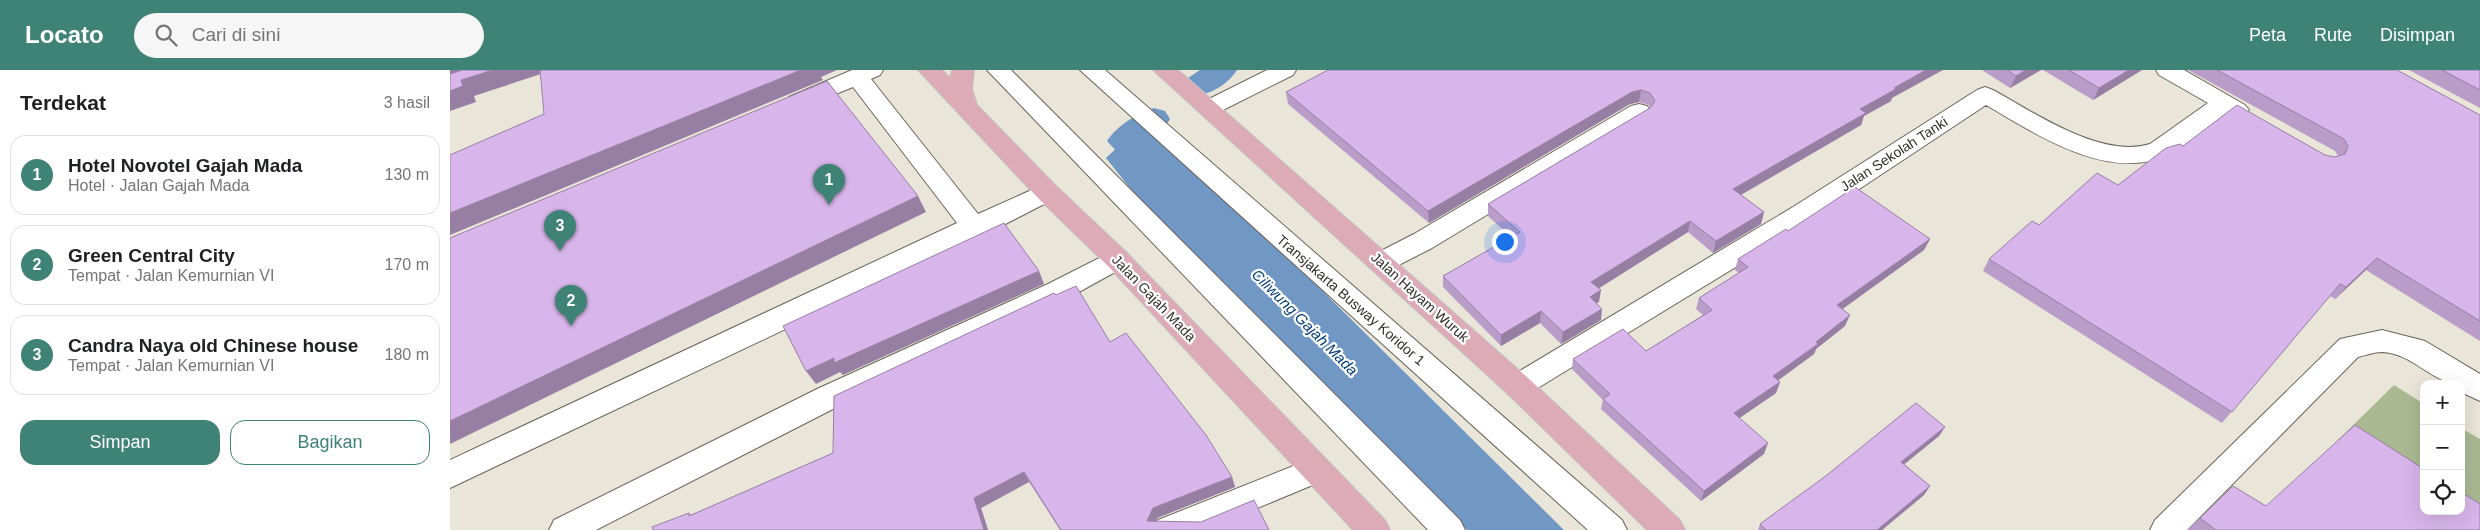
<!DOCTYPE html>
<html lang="id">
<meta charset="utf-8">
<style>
body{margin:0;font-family:Helvetica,sans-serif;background:#f6f6f6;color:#202124}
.controls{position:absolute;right:15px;bottom:15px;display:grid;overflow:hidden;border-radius:10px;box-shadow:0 5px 20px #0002}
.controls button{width:45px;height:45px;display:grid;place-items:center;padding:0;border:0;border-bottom:1px solid #e0e0e0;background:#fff;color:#202124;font:25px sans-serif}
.you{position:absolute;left:1054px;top:171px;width:18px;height:18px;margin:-12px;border:4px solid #fff;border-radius:50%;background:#1a73e8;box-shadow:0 0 0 8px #1a73e833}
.badge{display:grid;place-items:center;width:32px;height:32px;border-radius:50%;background:#3f8377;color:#fff;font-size:16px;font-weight:700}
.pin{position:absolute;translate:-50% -41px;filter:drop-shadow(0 1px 2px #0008)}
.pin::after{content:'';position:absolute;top:26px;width:18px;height:15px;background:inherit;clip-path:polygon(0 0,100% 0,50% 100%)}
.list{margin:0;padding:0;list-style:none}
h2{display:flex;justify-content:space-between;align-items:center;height:65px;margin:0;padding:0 20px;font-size:21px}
h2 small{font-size:16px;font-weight:400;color:#757577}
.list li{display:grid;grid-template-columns:32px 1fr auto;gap:15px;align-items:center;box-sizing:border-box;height:80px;margin:0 10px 10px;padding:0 10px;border:1px solid #e0e0e0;border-radius:15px}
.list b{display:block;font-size:19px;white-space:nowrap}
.list p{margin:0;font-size:16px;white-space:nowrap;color:#757577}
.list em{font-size:16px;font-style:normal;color:#757577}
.actions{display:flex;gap:10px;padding:15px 20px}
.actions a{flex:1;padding:11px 0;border:1px solid #3f8377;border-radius:15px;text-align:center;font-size:18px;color:#3f8377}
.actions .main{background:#3f8377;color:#fff}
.icon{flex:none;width:28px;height:28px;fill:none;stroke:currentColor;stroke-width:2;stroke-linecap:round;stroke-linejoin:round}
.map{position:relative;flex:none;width:2030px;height:460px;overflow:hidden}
header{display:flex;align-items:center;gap:30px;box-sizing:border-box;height:70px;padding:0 25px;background:#3f8377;color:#fff}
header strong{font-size:24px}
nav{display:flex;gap:28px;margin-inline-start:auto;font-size:18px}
.search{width:350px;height:45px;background:#f6f6f6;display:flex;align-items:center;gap:12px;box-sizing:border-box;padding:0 18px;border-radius:28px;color:#757577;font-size:19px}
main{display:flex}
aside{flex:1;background:#fff}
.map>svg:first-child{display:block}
.green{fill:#abb993}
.water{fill:#7197c5}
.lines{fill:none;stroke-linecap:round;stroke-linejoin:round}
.canal{fill:#7197c5;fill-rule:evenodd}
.minor-casing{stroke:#69655a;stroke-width:2}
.major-casing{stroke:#c5c4c3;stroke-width:2}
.minor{fill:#fff;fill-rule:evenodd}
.major{fill:#ddaab7;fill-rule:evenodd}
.wall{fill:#ba9cc9}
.shaded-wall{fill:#977fa4}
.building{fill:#d8b5ea;stroke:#977fa4}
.labels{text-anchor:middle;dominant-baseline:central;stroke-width:4.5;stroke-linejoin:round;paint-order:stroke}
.street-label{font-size:14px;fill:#302e29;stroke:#fff}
.water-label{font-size:15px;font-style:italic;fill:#023c74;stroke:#fff}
</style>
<header>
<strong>Locato</strong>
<div class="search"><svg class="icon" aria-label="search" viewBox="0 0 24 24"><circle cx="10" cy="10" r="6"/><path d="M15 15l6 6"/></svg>Cari di sini</div>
<nav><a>Peta</a><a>Rute</a><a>Disimpan</a></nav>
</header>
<main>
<aside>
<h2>Terdekat<small>3 hasil</small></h2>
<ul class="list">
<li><span class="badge">1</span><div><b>Hotel Novotel Gajah Mada</b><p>Hotel · Jalan Gajah Mada</p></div><em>130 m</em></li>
<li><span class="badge">2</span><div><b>Green Central City</b><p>Tempat · Jalan Kemurnian VI</p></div><em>170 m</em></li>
<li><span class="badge">3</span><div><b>Candra Naya old Chinese house</b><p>Tempat · Jalan Kemurnian VI</p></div><em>180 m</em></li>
</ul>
<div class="actions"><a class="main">Simpan</a><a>Bagikan</a></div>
</aside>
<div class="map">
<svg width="2030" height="460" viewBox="0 0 2030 460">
<rect width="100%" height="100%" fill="#e9e5d8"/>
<path class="green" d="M1944 315 1974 334V425L1888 370Z
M2011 358 2030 369V455L2011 441Z"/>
<path class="water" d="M713 63 1114 460H1017L683 122 656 88 674 71Z"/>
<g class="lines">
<path class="canal" d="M750 0H787C776 17 754 29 735 24L730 17 735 10Z
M704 38 715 41 720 49 715 57 695 72 722 99 727 107 722 115 710 119 698 115 657 71C667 56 687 43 704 38Z"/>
<g class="minor-casing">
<path id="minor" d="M402 0H433L430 5 421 9 528 144 597 113 606 116 610 122 606 128 534 165 0 418V390L507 153 403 17 347 40 339 37 335 32 339 27Z
M537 0H561L1010 450 1015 460H978Z
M630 0H655L1172 450 1177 460H1138Z
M817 0H846L843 5 767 43 759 46 751 43 747 38 751 33Z
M1706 0H1734L1795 35 1799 40 1795 45 1787 48 1775 44C1757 58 1738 78 1717 86 1655 111 1588 65 1536 35L1361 151 1078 324 1068 328 1058 324 1053 316 1058 308 1343 137 1527 20 1535 17 1543 20C1585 43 1651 89 1700 74L1758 33 1709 5Z
M1189 34 1197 36 1201 42 1197 48 982 178 941 199 932 202 923 199 919 192 923 185 964 164 1181 36Z
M667 179 676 182 680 189 676 196 618 228 387 337 146 460H99L104 450 367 319 598 214Z
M1932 260 1975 271 2030 304V331L2011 322V314C1982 314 1963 283 1932 282 1924 282 1916 285 1908 287L1737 460H1700L1705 450 1890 269Z
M866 387 877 391 881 400 877 409 755 460H703L708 450Z"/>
</g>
<g class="major-casing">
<path id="major" d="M468 0H492L500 8 502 0H524L522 19 527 35 606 116 676 182 935 450 940 460H903L658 196 588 128Z
M703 0H728L1078 308 1230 450 1235 460H1197L1058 324Z"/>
</g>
<use href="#minor" class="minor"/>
<use href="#major" class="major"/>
</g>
<path class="wall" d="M878 0 1442 28 1441 31 1414 46 1411 55 1291 125 1314 142 1311 154 1263 183 1238 162 1148 218 1149 232 1147 233 1151 250 1111 274 1090 253 1051 276 993 217V206L1061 167 1038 146V134L1200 38 1199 35 1189 32 1180 34 979 153 838 34 836 22Z
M1532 0H1591L1560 18Z
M1593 0H1692L1643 30Z
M1738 0H1947L2030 45V271L1916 200 1885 229 1880 226 1772 353 1533 201 1539 189 1589 155 1668 115 1733 76 1875 85 1885 87 1888 86 1885 81Z
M1959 0H2030V38Z
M1338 161 1480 169 1474 180 1392 239 1395 256 1366 279 1364 284 1328 310 1330 312 1326 323 1289 348 1314 384 1251 431 1151 339 1153 330 1122 299 1123 289 1196 281 1253 245 1246 239 1249 228 1289 203 1285 200 1288 189Z
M606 225 660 272 782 407 785 417 707 448 706 452 819 460H610L579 412 531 438 538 460H203L239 443 241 445 383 383Z
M1495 357 1489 366 1454 394 1480 416 1474 425 1432 460H1308L1310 454Z
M1816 436 2030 460H1737L1750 448Z"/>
<path class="shaded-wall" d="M0 0H15L0 5Z
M43 0H99L100 1 24 26 26 32 0 41V21L11 10Z
M351 0H387L371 7 373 10 0 165V143Z
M1476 0H1493L1442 28 1441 31 1414 46 1411 55 1280 131 1283 119 1444 18Z
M1576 0H1591L1560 18 1566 6Z
M1679 0H1692L1643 30 1649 18Z
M1191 20 1189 32 1180 34 979 153 978 141 1182 22Z
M468 126 476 142 0 374V351Z
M1314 142 1311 154 1263 183 1266 171Z
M1240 151 1238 162 1140 224 1141 212Z
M1480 169 1474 180 1383 246 1387 235Z
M1927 188 1916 200 1885 229 1896 217Z
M589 201 594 214 393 305 390 302 366 314 356 301 384 288Z
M1151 220 1149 232 1138 238 1140 227Z
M1152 239 1151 250 1111 274 1113 262Z
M1091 241 1090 253 1051 276V265Z
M1400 245 1395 256 1366 279 1364 284 1319 317 1323 306Z
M1330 312 1326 323 1281 354 1284 343Z
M1495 357 1489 366 1446 401 1451 392Z
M1318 373 1314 384 1251 431 1254 421Z
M574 402 579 412 531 438 538 460H534L524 428Z
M782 407 785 417 707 448 702 460 697 451 703 438Z
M1480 416 1474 425 1432 460H1427Z"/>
<path class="building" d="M12 0H43L11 10 13 16 0 21V4Z
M90 0H351L0 143V85L94 44Z
M878 0H1476L1444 18 1446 19 1410 39 1416 43 1283 119 1314 142 1266 171 1240 151 1141 212 1151 220 1140 227 1152 239 1113 262 1091 241 1051 265 993 206 1070 162 1038 134 1200 38 1205 31 1200 23 1191 20 1182 22 978 141 836 22Z
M1557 0H1576L1566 6Z
M1619 0H1679L1649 18Z
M1767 0H1947L2030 45V251L1927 188 1896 217 1890 214 1782 342 1539 189 1582 151 1589 155 1647 103 1668 115 1716 78 1730 74 1733 76 1787 35 1875 85 1885 87 1895 84 1898 76 1894 69Z
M1992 0H2030V20Z
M377 11 468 126 0 351V168Z
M1405 117 1480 169 1387 235 1400 245 1366 272 1368 274 1323 306 1330 312 1284 343 1318 373 1254 421 1153 329 1160 324 1123 289 1173 259 1196 281 1262 240 1249 228 1298 197 1288 189 1336 159 1338 161Z
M554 153 589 201 384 293V288L356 301 333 256Z
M626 216 660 272 676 263 756 365 782 407 703 438 697 451 751 452 804 430 819 460H611L574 402 524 428 534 460H203L202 457 239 443V446L383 383 384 326 604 223 606 225Z
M1466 333 1495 357 1451 392 1480 416 1427 460H1316L1310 454 1377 405Z
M1905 355 1974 399V441H2011V422L2030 434V460H1766L1750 448 1783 416 1816 436Z"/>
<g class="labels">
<g class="street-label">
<text transform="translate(1444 84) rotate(-33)">Jalan Sekolah Tanki</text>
<text transform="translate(970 227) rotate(42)">Jalan Hayam Wuruk</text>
<text transform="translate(704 228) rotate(46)">Jalan Gajah Mada</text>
<text transform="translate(901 230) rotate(41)">Transjakarta Busway Koridor 1</text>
</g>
<g class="water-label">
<text transform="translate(855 252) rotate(45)">Ciliwung Gajah Mada</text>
</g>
</g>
</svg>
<div class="controls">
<button>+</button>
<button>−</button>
<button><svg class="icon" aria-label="locate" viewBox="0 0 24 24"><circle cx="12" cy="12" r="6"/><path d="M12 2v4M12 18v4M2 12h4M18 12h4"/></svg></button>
</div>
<div class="you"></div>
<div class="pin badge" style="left:379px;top:135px">1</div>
<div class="pin badge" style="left:121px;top:256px">2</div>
<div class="pin badge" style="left:110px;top:181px">3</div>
</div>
</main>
